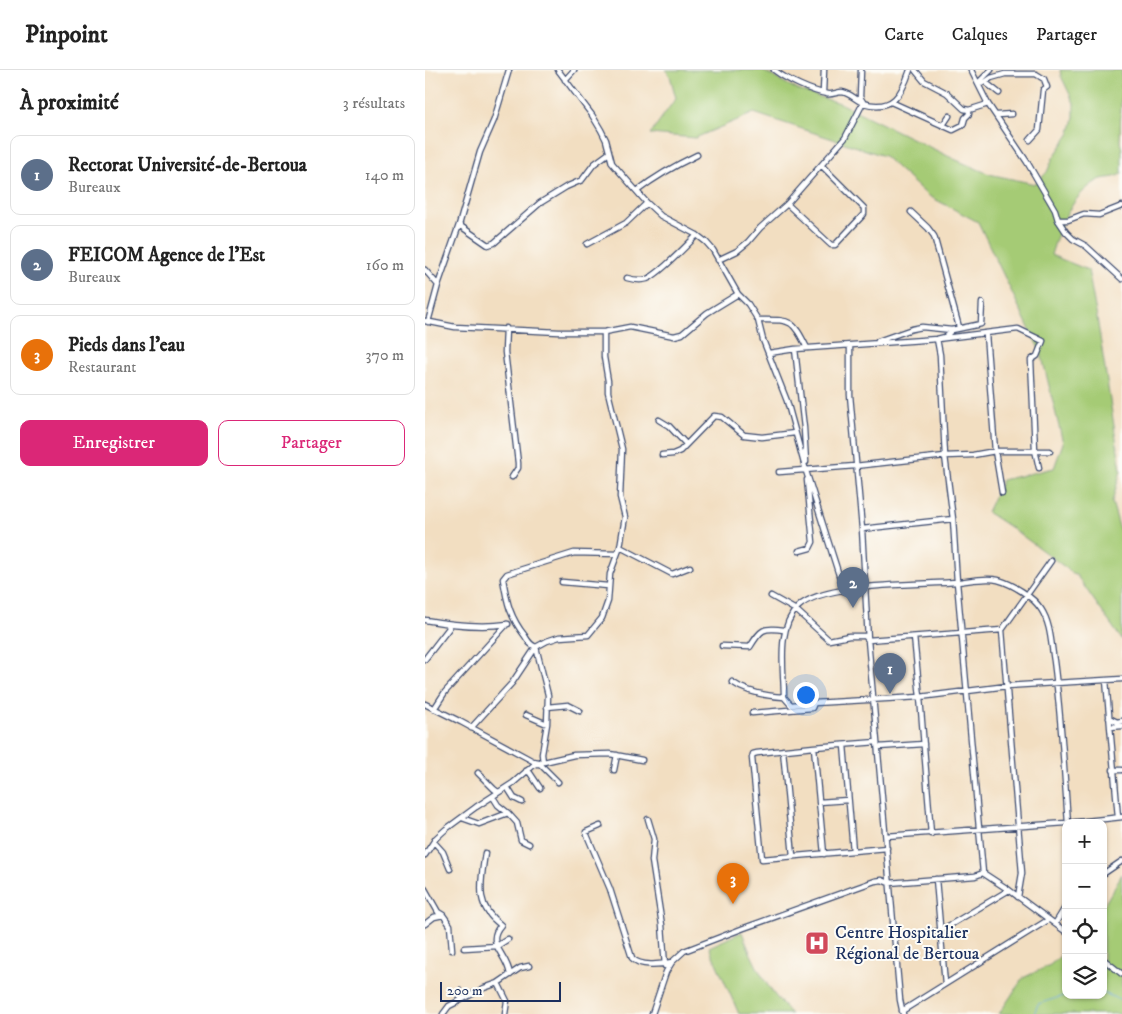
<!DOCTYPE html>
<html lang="fr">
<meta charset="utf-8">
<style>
body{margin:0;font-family:"IM FELL DW Pica",serif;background:#f2f2f2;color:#222}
.controls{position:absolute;right:15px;bottom:15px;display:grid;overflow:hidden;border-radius:10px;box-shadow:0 1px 4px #0004}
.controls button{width:45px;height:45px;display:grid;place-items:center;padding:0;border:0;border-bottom:1px solid #e0e0e0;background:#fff;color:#222;font:25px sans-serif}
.scale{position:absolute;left:15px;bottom:12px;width:121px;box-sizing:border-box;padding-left:5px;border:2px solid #1b2f5e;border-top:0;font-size:14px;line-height:18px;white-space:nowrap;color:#1b2f5e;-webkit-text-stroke:4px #fdfcf7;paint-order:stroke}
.you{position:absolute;left:380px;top:624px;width:18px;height:18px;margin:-12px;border:4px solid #fff;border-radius:50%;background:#1a73e8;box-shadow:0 0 0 8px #1a73e833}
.badge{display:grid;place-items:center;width:32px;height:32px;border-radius:50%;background:#db2777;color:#fff;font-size:16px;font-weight:700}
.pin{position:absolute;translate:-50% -41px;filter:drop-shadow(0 1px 2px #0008)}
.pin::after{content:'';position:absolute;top:26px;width:18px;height:15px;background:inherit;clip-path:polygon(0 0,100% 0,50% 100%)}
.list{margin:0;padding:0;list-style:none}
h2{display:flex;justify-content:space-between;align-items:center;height:65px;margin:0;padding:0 20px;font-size:21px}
h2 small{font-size:16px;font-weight:400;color:#767676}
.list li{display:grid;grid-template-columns:32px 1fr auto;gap:15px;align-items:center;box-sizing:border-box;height:80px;margin:0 10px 10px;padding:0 10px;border:1px solid #e0e0e0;border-radius:10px}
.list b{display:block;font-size:19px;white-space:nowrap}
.list p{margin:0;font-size:16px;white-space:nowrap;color:#767676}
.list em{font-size:16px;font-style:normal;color:#767676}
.actions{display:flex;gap:10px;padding:15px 20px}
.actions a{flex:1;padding:11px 0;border:1px solid #db2777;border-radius:10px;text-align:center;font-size:18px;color:#db2777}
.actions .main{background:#db2777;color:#fff}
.icon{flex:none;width:28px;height:28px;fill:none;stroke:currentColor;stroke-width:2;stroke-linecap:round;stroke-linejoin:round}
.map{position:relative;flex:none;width:697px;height:944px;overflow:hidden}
header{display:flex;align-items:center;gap:30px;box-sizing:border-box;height:70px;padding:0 25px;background:#fff;border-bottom:1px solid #e0e0e0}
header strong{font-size:24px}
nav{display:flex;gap:28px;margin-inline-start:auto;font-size:18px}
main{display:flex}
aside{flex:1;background:#fff}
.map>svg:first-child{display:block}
.green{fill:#a5cb75;stroke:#607d6a}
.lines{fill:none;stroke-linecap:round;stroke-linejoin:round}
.stream{stroke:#65a4d8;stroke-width:1}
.minor-casing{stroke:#3b496d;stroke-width:7}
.minor{stroke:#fff;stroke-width:4.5}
.labels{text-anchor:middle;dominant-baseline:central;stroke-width:4;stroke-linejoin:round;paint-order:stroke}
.poi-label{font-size:18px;fill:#1b2f5e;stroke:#fdfcf7;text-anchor:start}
</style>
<header>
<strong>Pinpoint</strong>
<nav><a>Carte</a><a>Calques</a><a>Partager</a></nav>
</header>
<main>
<aside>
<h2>À proximité<small>3 résultats</small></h2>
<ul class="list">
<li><span class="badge" style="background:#5c6f8a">1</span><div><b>Rectorat Université-de-Bertoua</b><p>Bureaux</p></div><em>140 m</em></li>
<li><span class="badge" style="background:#5c6f8a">2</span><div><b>FEICOM Agence de l'Est</b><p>Bureaux</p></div><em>160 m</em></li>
<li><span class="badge" style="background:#e8710a">3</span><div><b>Pieds dans l'eau</b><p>Restaurant</p></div><em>370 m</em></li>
</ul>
<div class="actions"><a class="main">Enregistrer</a><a>Partager</a></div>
</aside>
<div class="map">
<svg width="697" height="944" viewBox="0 0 697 944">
<rect width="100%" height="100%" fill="#fdfcf7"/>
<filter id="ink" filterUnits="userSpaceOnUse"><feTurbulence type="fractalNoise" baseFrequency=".02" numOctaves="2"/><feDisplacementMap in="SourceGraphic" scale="10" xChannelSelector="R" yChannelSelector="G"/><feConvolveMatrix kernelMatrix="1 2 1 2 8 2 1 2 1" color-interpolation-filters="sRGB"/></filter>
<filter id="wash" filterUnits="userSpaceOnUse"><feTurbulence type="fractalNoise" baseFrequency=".0096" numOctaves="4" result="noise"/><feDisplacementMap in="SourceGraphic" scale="20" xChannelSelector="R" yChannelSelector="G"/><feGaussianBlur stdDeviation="1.12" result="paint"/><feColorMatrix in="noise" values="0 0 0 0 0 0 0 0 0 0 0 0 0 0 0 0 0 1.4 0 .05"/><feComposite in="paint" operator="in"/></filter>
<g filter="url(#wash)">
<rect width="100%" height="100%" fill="#f2dec1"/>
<path class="green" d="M241 0H336L373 20 417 34 529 89 564 104 610 114 622 102 628 88 645 63 649 48V33L636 6 635 0H697L695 72 697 79V103C690 110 680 106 672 111 646 126 634 158 626 185L663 200 672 248 696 400 687 432 697 467V570L652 506 588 459 562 442 577 410 629 398 638 373 616 283 553 152 502 125 459 86 329 43 270 68 225 64 251 28 245 6Z
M697 804V944H574L598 908 625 895 641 881V925H678V837Z
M317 862C329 895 342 919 366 944H314L284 877Z"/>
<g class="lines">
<path class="stream" d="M678 923 697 930
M609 944 613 934 641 925"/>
</g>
</g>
<g filter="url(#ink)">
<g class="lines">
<g class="minor-casing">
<path id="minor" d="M133 0 167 45 176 60 181 70 187 93 222 133 236 146 272 165 281 172 288 180 313 224
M349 0C362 10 386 21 402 24 407 25 412 22 417 22 425 23 431 30 438 33 468 42 477 24 485 0
M436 0 435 27 438 32
M490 0 499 11 522 23 539 39 544 40 563 34
M546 0 563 34 602 92 630 140 633 150 641 162 648 169 661 176 697 209
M140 10 149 0
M554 12 566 0
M560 12 574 23
M553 13 560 12 566 8 580 4H611L619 9 622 17 618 20 614 60 605 70
M398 22 399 0
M466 32 528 60 538 55 540 48 544 44V40
M572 45 587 44
M518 55 524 46
M212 121C230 107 251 95 272 85
M362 134 406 175H410L439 144V138L397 96
M486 142 503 158 509 166 534 257
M633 150H643L659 144 674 145 697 136
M34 155 63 175 69 173 115 133 141 117 157 110 169 94 184 83
M162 174 201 153 222 133
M293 190 312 181 323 172 335 158 362 134 420 68 438 33
M0 200 13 215
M202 208C209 210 215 211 222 209 235 204 261 176 272 165
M333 250C366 250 367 248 382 278
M0 251 30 257 134 262H179L205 257 249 266 257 264 282 243 313 224 323 234 333 250 338 270 362 331 381 401 419 521
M3 252 13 215 34 155 55 82 69 50 84 0
M81 258 80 282 93 393V398L87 407
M527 260 520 267 512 269 515 285 520 386 528 449 532 512 558 803
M561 264 570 381 577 423
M453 271 487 259 497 257 527 260 556 254 557 233
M425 276V325L437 459 443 570 475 930 478 944
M370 279 379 358 381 392
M344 283 370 279 512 269 593 259 618 271 612 286 606 290 610 380 614 398
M234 350 244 356 261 374
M237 385 248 384 255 381 289 346 297 347 319 365 337 367 370 363
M354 402 430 396 520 386 548 385 570 381H625
M437 459 528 449
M195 477 247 504 265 497
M374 481 385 478 388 472 382 410
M137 512 183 516
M346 526 371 540 404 570 424 566H440L443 570 577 560
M0 550C28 555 55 558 83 554
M489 567 495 627 506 764
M297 576 325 577C336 559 338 557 359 560
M0 589 24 558 23 554
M681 610 693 747
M307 612C321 622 342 626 359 627
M389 633 366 635 359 627C359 599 351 559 373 537 398 512 496 515 532 512 545 511 560 507 573 510 588 514 608 527 616 539 626 554 626 574 629 591 636 644 639 699 643 753
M0 634 36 652 108 691 114 692
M122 637 143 635 155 641
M9 639 20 622 82 554
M327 643 387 638 389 633 495 627 582 616 697 609
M101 645 122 654
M684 648 692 652 697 651
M685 657 697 656
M46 658 87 613 111 577 122 571 134 567 163 565 177 548 183 531 185 504 195 477 200 447 195 427 197 379 183 322V311L179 287V262
M452 672 389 677 332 683 328 684 327 688 337 789 462 778
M419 675 428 781
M389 677 399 784
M453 677 499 674
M358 680 368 786
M118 692 117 684 122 654 123 625 111 577C105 575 103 571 100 566 85 547 82 533 78 509L82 504 149 483 192 484
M111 694H115L133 712
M189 700 192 685
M688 700H697
M101 701 105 703 115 718
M53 703 69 719 73 722
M82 717 89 728 97 732
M68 727 73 735 83 743
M394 732 423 730
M37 748 54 754 83 743 92 753 96 770 104 774
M223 749 229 769 227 791 237 855 240 896
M643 753 697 747
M175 756 161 762 162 765 185 819 207 888C215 897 235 895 247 892
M461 766 641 753
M9 772 18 782 25 799
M60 783C56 812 49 836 76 855 59 874 83 884 85 905
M0 785 11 768 21 759 51 737 88 713 110 694 149 685 185 684 217 690
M678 804 697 791
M511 809 520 914
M0 819 13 842 18 845 25 855 27 880
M593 827 597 803 577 560 626 491
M0 854 9 847 18 845
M630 854 641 836
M470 867 515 861 584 820
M39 878 72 876 83 869
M678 889 697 904
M73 913 82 931 80 944
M36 930 59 918 73 913 95 898 104 896
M477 941 623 850
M18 944 24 936 36 930 35 921
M227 944 241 902 247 892 259 881 319 858 450 811 457 810 464 813 550 806 558 803 584 820 641 862"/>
</g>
<use href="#minor" class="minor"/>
</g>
</g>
<defs>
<g id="hospital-square" transform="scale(1.25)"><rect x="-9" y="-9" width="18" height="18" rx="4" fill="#d1495b" stroke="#fdfcf7"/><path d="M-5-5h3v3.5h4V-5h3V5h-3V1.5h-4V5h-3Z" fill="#fff"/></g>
</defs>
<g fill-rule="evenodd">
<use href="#hospital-square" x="392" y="873"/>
</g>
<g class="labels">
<g class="poi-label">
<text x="410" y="863">Centre Hospitalier<tspan x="410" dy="21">Régional de Bertoua</tspan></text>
</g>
</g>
</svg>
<div class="controls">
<button>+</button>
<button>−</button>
<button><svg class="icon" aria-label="locate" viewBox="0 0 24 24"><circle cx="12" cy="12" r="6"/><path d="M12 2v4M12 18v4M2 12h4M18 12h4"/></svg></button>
<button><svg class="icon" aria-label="layers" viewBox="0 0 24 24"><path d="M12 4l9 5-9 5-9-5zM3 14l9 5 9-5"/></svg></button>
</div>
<div class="scale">200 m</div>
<div class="you"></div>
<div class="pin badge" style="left:465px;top:624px;background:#5c6f8a">1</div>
<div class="pin badge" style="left:428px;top:538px;background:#5c6f8a">2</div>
<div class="pin badge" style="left:308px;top:834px;background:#e8710a">3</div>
</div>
</main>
